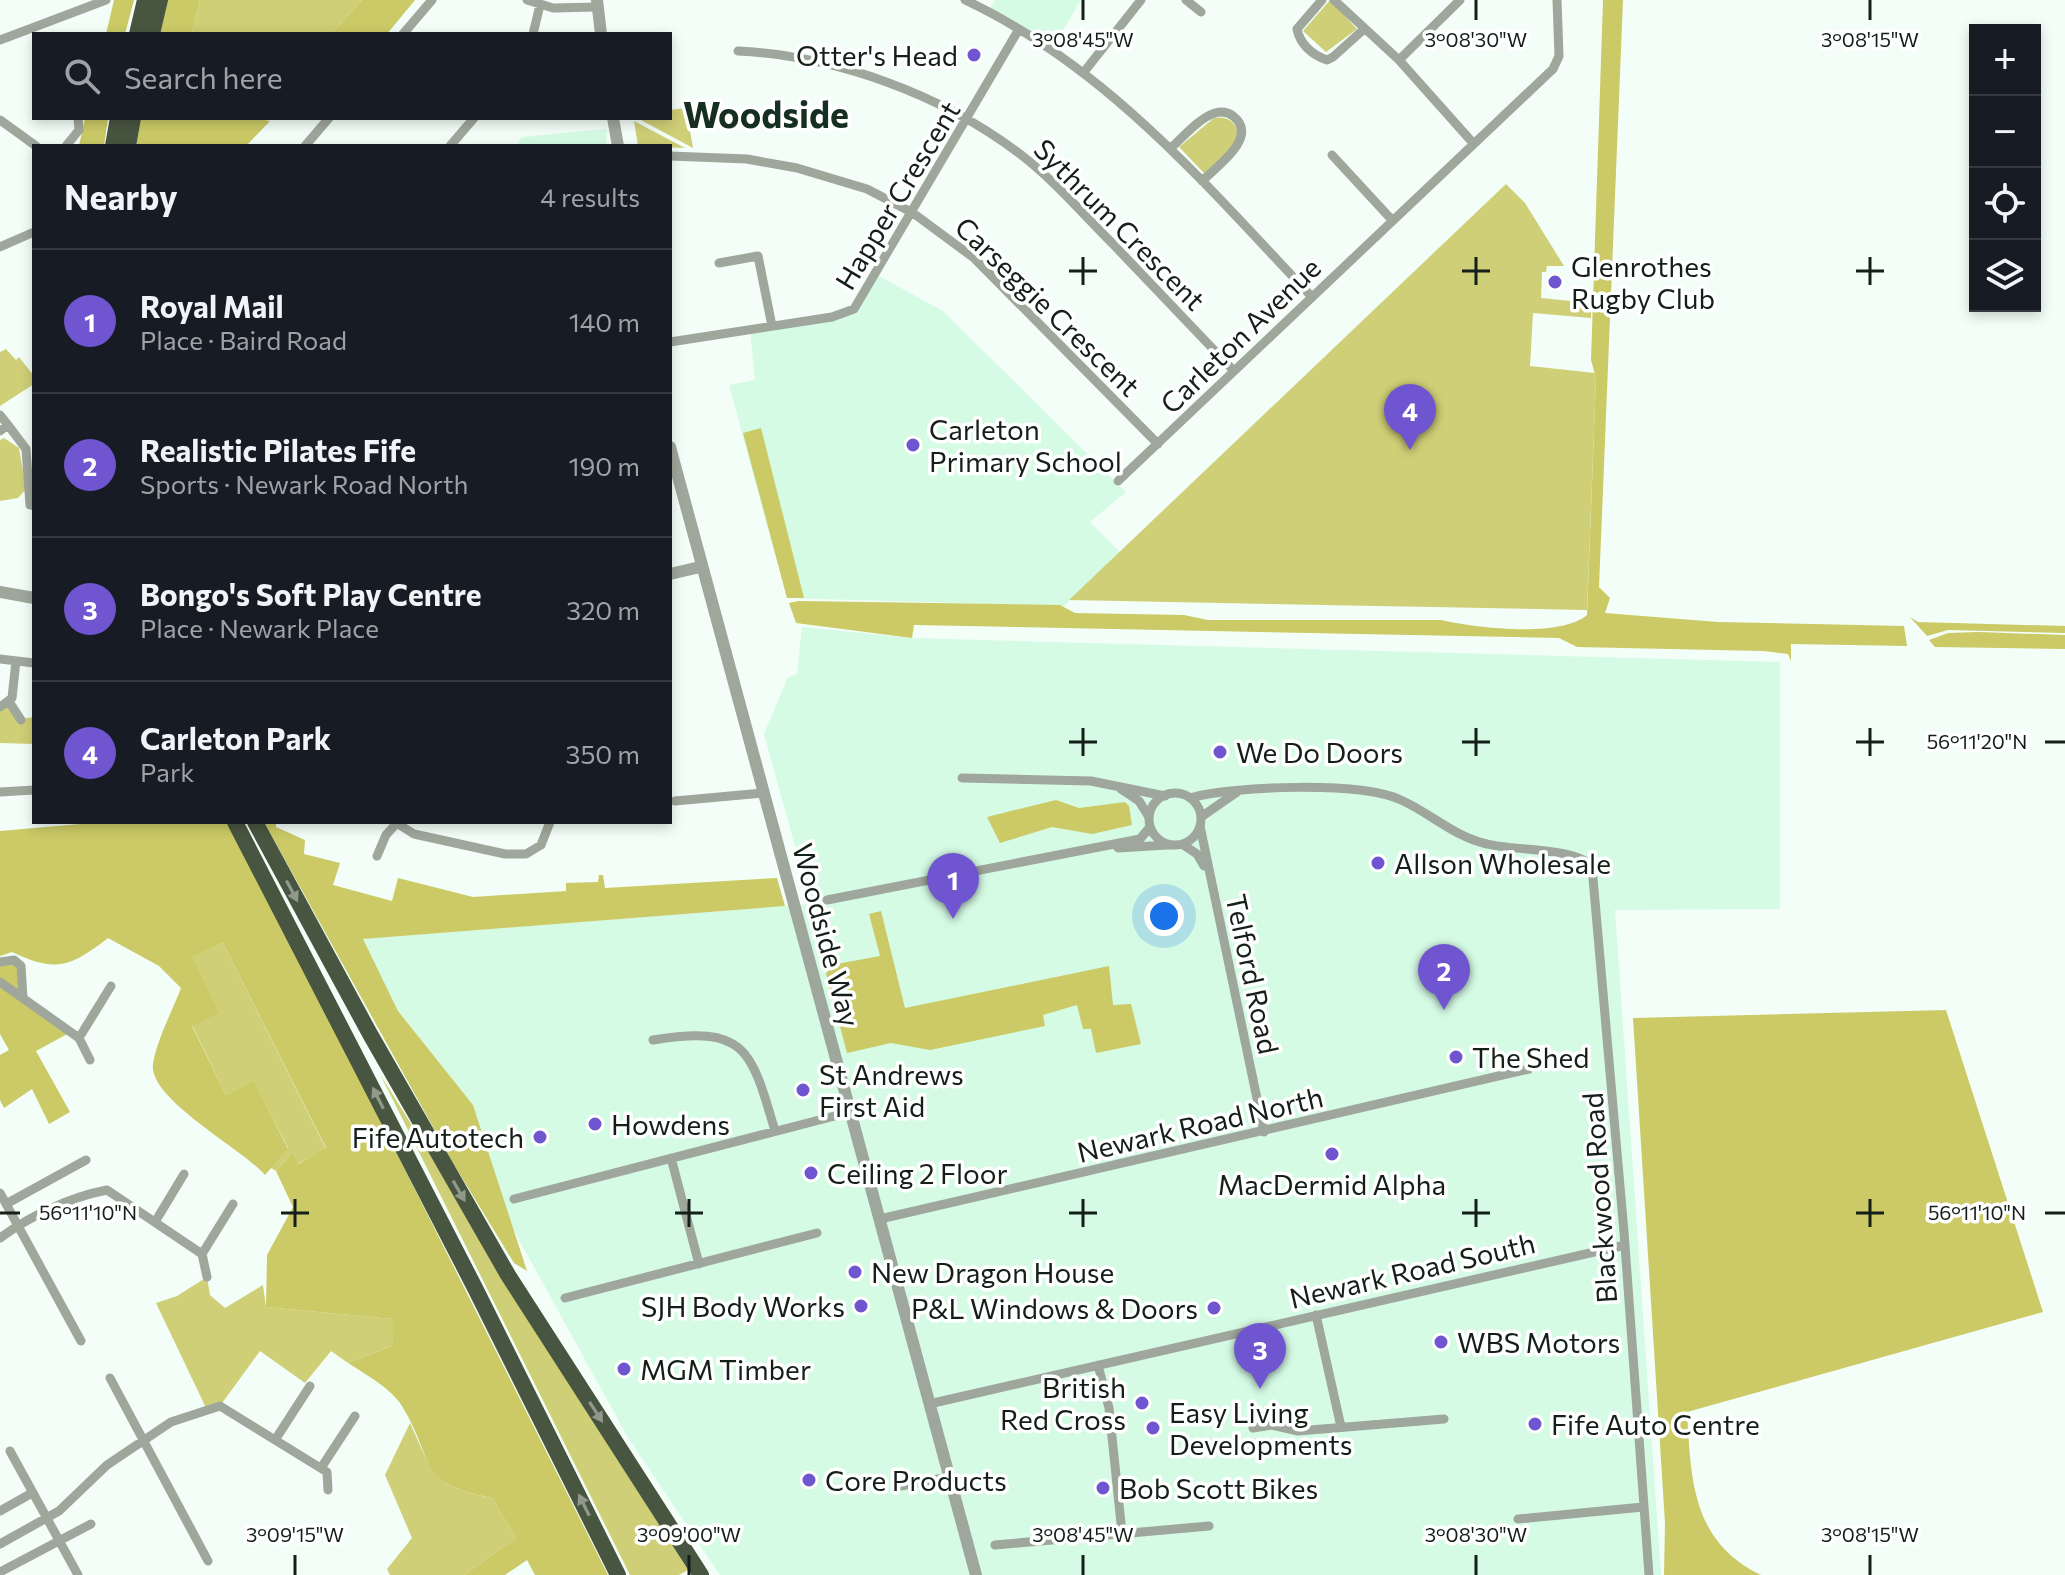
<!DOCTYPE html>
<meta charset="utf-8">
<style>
body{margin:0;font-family:Commissioner,sans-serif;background:#242831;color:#f1f3f6}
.controls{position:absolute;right:24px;top:24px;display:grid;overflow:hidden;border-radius:0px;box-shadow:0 4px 12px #0003}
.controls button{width:72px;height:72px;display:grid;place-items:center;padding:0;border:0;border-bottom:2px solid #363941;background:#171b24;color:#f1f3f6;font:40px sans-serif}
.you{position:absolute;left:1164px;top:916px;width:28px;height:28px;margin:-20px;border:6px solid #fff;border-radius:50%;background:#1a73e8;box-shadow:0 0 0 12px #1a73e833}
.badge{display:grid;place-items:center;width:52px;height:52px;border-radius:50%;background:#6f55cf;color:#fff;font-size:26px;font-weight:700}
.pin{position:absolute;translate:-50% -66px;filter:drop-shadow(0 2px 4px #0008)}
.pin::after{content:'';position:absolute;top:42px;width:28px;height:24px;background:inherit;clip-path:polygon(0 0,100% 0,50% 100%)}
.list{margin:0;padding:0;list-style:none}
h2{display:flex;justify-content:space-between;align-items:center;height:104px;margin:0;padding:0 32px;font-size:34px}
h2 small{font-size:26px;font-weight:400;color:#9ea1a6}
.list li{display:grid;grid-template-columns:52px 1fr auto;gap:24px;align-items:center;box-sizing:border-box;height:144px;padding:0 32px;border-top:2px solid #363941}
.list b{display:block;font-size:30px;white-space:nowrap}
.list p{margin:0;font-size:26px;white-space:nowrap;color:#9ea1a6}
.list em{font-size:26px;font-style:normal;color:#9ea1a6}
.icon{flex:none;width:44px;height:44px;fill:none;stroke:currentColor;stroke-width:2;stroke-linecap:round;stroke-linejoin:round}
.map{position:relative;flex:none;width:2065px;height:1575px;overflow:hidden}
.search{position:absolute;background:#171b24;box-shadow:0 4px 12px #0003;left:32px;top:32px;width:640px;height:88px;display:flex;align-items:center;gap:20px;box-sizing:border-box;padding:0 28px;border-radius:0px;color:#9ea1a6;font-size:30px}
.panel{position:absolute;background:#171b24;box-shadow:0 4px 12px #0003;left:32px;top:144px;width:640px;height:680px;border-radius:0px}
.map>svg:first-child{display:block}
.built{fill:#d5fbe5}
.green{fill:#cfcf77}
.forest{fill:#cbca66}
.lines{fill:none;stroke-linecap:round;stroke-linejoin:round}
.minor{stroke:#9fa69b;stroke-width:9}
.tertiary{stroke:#9fa69b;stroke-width:12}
.trunk{stroke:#485540;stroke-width:16}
.oneway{fill:#91998c}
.ticks{fill:none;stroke:#151f19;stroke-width:3}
.poi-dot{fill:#6f55cf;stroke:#fff;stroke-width:3}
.labels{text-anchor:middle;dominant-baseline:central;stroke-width:7;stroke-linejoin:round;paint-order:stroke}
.poi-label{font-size:28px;fill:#151f19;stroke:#fff;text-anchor:start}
.street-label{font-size:28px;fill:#151f19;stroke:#fff}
.district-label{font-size:36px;font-weight:bold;fill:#172f23;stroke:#fff}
.ticks-label{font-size:20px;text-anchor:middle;fill:#151f19;stroke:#fff;stroke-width:7;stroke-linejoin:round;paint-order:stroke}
</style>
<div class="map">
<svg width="2065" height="1575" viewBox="0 0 2065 1575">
<rect width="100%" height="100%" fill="#f2fef7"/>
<path class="built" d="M995 0H1081L1051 50 988 11Z
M607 129 606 146H517L521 137Z
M877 275 943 311 1126 492 1090 522 1120 552 1064 606 787 598 729 385 755 380 750 330 849 313Z
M802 627 912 638 1780 662V909L1615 910 1661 1575H720L626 1434 512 1227 473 1105 398 1011 362 939 811 904 764 734 788 677 797 674Z"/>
<path class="green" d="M200 0H362L331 34H192Z
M1330 0 1357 29 1326 52 1303 31Z
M686 108 693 148 637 118H670V110Z
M1214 118C1221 117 1226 117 1232 122 1250 139 1216 163 1205 174L1179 147Z
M634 121 685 148 638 146Z
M1506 184 1525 203 1564 266H1547L1546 272H1542L1541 298 1591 303V318L1533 313 1530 366 1595 373 1596 378 1587 610 1069 600Z
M6 349 16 360 19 357 34 376V384L0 406V352Z
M4 438 19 448 26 489 18 498 0 501V440Z
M6 705 21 719 34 717V744L0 743V707Z
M223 943 326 1149 297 1164 291 1154 276 1171 271 1168 288 1148 254 1082 226 1095 192 1025 191 957Z
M380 1074 688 1570 679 1575H630Z
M207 1277 210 1295 225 1308 263 1285 266 1307 394 1319 392 1346 348 1363 331 1351 305 1383 260 1351 220 1406 207 1410 156 1303 177 1296Z
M410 1423C434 1475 432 1486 492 1498L516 1538 464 1575H390L387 1569 412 1538 385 1475Z"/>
<path class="forest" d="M114 0H134L125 34H106Z
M168 0H200L192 34H160Z
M362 0H415L387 34H331Z
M1603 0H1623L1599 587 1610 598 1605 613 1718 622 1904 626 1907 646 1791 644V661L1788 654 1763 651 1577 647 1559 638 914 625 912 638 796 623 789 603 798 601 1060 605 1075 613 1184 615 1208 620H1441C1476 628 1560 638 1587 615L1596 378 1591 360Z
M85 118H108L104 146H79Z
M141 118H254L270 121 246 146H136Z
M761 428 804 598H787L743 433Z
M1910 617 1918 622 2065 626V633L1948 630 1927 636Z
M1978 632 2065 635V649L1935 647 1929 640 1948 633Z
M1056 800 1079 808 1125 802 1129 806 1132 825 1092 834 1052 827 1000 843 987 817Z
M103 822H231L608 1575H535L527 1560 505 1575H464L516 1538 492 1498C415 1483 436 1462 402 1406 392 1389 365 1374 348 1363L392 1346 393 1319 266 1307 267 1255 293 1207 276 1171 292 1153 298 1164 326 1148 223 943 192 957 219 1013 192 1026 226 1095 254 1081 288 1149 265 1175C243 1149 148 1099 153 1064 157 1039 172 1012 181 988L159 966 108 938C70 967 57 973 12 952L0 956V831Z
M264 822H276V827L305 840 304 854 340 863 333 885 392 901 398 878 473 897 566 891V883L598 882 599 875H603L605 888 777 878 785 906 363 939 398 1011 473 1105 527 1271 514 1263 453 1163Z
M881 911 905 1008 1109 966 1113 1005 1131 1004 1141 1044 1096 1053 1091 1029H1083L1077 1005 1043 1015 1045 1026 930 1050 891 1043 847 1053 826 974 831 965 880 956 869 914Z
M0 962 21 966 24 998 71 1032 36 1051 70 1112 49 1124 32 1089 4 1108 0 1100V1055L9 1050 0 1034Z
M1946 1010 2043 1312 1687 1412C1691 1480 1692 1542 1761 1575H1664L1665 1523 1633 1018Z"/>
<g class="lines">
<path class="minor" d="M527 0 553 8 597 7
M965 0C1106 66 1206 185 1311 296
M1186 0 1201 12
M1322 0 1297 29C1300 44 1312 55 1327 60L1333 57 1363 30
M1334 0 1399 60 1473 143
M403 34 432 0
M533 34 540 5
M0 40 106 0
M738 51C836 56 941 94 1020 154 1054 180 1082 213 1112 243 1153 286 1193 328 1234 371
M1399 60 1460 0
M1084 72 1141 0
M0 120 36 146
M66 146 79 130 78 118
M305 146 329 118
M450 146 474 118
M1170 149C1183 137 1199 118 1215 113 1222 111 1228 112 1233 116 1260 137 1216 167 1202 181
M1332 155 1392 220
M670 156 747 159 797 168 867 189 913 213 974 258 1158 444
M0 247 34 232
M719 263 758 256 772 326
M670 342 832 317 854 309 1019 29
M0 415 8 425
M0 431 8 425 26 449 30 505 34 506
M1118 481 1553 69 1559 56 1557 0
M0 659 34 663
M10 703 21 720
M0 707 12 698 16 661
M962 778 1091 781 1165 796
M1121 789 1139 801 1149 817
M0 792 34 790
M1149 819a26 26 0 1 1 52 0a26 26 0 1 1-52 0Z
M1190 798C1234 786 1359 781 1401 800 1432 814 1453 836 1487 844 1514 851 1576 847 1592 867L1624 1232 1649 1575
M675 801 763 793
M1201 817 1237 792
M395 822 414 834 505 854H526L541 845 550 822
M1200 826 1264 1132
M1182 844 1197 854 1204 866
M1118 848 1167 845
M377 856 386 835 396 824
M827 900 1140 839 1150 827
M0 962 14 960 21 966 23 998
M0 982 79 1038
M653 1040C745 1025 751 1048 775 1131
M90 1060 79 1038 111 986
M671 1158 699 1264
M0 1193 81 1341
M514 1199 850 1112
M6 1204 86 1160
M880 1219 1529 1069
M155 1222 184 1174
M0 1238C30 1216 70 1197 107 1190L202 1254 207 1277
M202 1254 233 1204
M565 1298 817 1233
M1316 1315 1341 1427
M1098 1365 1109 1408 1122 1533
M110 1378 208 1561
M929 1404 1625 1245
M1253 1428 1272 1425 1298 1431 1444 1419
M275 1440 310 1386
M10 1451 78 1575
M321 1468 355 1416
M901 1486 949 1477
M0 1511 32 1493
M1518 1519 1643 1507
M0 1544 59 1511 107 1465 171 1422 220 1406 327 1472 328 1490
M995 1545 1209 1526
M0 1572 91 1524"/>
<path class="tertiary" d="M597 0 601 34
M613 118 618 146
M670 447 976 1575
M670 574 700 567
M0 592 34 598"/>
<path class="trunk" d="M137 34 145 0
M152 34 160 0
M113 146 118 118
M128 146 133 118
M235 822 475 1288 618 1575
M255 822 370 1034 508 1275 701 1575"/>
</g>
<defs><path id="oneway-solid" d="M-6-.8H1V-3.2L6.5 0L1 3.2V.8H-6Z" transform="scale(2)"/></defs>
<g class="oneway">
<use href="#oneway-solid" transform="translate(292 891) rotate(62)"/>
<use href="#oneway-solid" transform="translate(378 1098) rotate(-117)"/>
<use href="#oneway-solid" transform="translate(459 1191) rotate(60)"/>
<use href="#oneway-solid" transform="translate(596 1412) rotate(57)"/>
<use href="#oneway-solid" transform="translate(584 1505) rotate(-116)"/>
</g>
<path class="ticks" d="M1083 0V20M1476 0V20M1870 0V20M1083 257V285M1476 257V285M1870 257V285M1069 271H1097M1462 271H1490M1856 271H1884M1083 728V756M1476 728V756M1870 728V756M1069 742H1097M1462 742H1490M1856 742H1884M2045 742H2065M295 1199V1227M689 1199V1227M1083 1199V1227M1476 1199V1227M1870 1199V1227M0 1213H20M281 1213H309M675 1213H703M1069 1213H1097M1462 1213H1490M1856 1213H1884M2045 1213H2065M295 1555V1575M689 1555V1575M1083 1555V1575M1476 1555V1575M1870 1555V1575"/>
<g class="poi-dot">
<circle cx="974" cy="55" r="8"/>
<circle cx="1555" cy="282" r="8"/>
<circle cx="913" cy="445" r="8"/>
<circle cx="1220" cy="752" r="8"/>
<circle cx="1378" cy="863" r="8"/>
<circle cx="1456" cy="1057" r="8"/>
<circle cx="803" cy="1090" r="8"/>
<circle cx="595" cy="1124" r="8"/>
<circle cx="540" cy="1137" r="8"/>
<circle cx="1332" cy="1154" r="8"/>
<circle cx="811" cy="1173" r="8"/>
<circle cx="855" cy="1272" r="8"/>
<circle cx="861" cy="1306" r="8"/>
<circle cx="1214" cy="1308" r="8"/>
<circle cx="1441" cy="1342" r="8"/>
<circle cx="624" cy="1369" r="8"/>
<circle cx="1142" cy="1403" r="8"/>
<circle cx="1535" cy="1424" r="8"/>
<circle cx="1153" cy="1428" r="8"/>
<circle cx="809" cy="1480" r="8"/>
<circle cx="1103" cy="1488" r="8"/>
</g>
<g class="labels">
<g class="poi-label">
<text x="958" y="55" text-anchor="end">Otter's Head</text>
<text x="1571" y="266">Glenrothes<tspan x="1571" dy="32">Rugby Club</tspan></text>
<text x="929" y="429">Carleton<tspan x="929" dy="32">Primary School</tspan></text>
<text x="1236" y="752">We Do Doors</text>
<text x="1394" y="863">Allson Wholesale</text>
<text x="1472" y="1057">The Shed</text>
<text x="819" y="1074">St Andrews<tspan x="819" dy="32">First Aid</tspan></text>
<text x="611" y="1124">Howdens</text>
<text x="524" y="1137" text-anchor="end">Fife Autotech</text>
<text x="827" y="1173">Ceiling 2 Floor</text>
<text x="1332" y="1184" text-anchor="middle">MacDermid Alpha</text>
<text x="871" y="1272">New Dragon House</text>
<text x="845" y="1306" text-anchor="end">SJH Body Works</text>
<text x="1198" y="1308" text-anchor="end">P&amp;L Windows &amp; Doors</text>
<text x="1457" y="1342">WBS Motors</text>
<text x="640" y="1369">MGM Timber</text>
<text x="1126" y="1387" text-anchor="end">British<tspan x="1126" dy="32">Red Cross</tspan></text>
<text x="1169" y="1412">Easy Living<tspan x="1169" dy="32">Developments</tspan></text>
<text x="1551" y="1424">Fife Auto Centre</text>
<text x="825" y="1480">Core Products</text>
<text x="1119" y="1488">Bob Scott Bikes</text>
</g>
<g class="street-label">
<text transform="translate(897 195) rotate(-59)">Happer Crescent</text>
<text transform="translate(1120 224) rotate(45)">Sythrum Crescent</text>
<text transform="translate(1048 306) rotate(44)">Carseggie Crescent</text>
<text transform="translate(1240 335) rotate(-44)">Carleton Avenue</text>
<text transform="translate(827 935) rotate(75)">Woodside Way</text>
<text transform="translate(1253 974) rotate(78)">Telford Road</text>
<text transform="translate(1200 1124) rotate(-13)">Newark Road North</text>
<text transform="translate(1599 1198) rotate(-94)">Blackwood Road</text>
<text transform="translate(1412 1270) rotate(-13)">Newark Road South</text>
</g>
<g class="district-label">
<text x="766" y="113">Woodside</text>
</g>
</g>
<g class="ticks-label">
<text x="1083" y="47">3°08'45"W</text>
<text x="1476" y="47">3°08'30"W</text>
<text x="1870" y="47">3°08'15"W</text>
<text x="1977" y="749">56°11'20"N</text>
<text x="88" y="1220">56°11'10"N</text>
<text x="1977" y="1220">56°11'10"N</text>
<text x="295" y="1542">3°09'15"W</text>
<text x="689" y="1542">3°09'00"W</text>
<text x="1083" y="1542">3°08'45"W</text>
<text x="1476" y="1542">3°08'30"W</text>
<text x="1870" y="1542">3°08'15"W</text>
</g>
</svg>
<div class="controls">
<button>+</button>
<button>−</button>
<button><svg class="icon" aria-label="locate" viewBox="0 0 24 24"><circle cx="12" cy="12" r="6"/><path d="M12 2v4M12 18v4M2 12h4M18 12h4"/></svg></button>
<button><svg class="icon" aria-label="layers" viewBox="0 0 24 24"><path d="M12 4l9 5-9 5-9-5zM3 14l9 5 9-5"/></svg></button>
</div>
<div class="you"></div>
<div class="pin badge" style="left:953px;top:919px">1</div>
<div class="pin badge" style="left:1444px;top:1010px">2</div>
<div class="pin badge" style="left:1260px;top:1389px">3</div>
<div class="pin badge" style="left:1410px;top:450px">4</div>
<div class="search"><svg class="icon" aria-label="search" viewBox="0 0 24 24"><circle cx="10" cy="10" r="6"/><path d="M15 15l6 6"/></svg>Search here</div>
<section class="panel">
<h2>Nearby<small>4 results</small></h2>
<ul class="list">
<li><span class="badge">1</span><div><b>Royal Mail</b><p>Place · Baird Road</p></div><em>140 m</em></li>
<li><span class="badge">2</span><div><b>Realistic Pilates Fife</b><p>Sports · Newark Road North</p></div><em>190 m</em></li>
<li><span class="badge">3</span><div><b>Bongo's Soft Play Centre</b><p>Place · Newark Place</p></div><em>320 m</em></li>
<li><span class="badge">4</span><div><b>Carleton Park</b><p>Park</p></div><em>350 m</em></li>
</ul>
</section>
</div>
